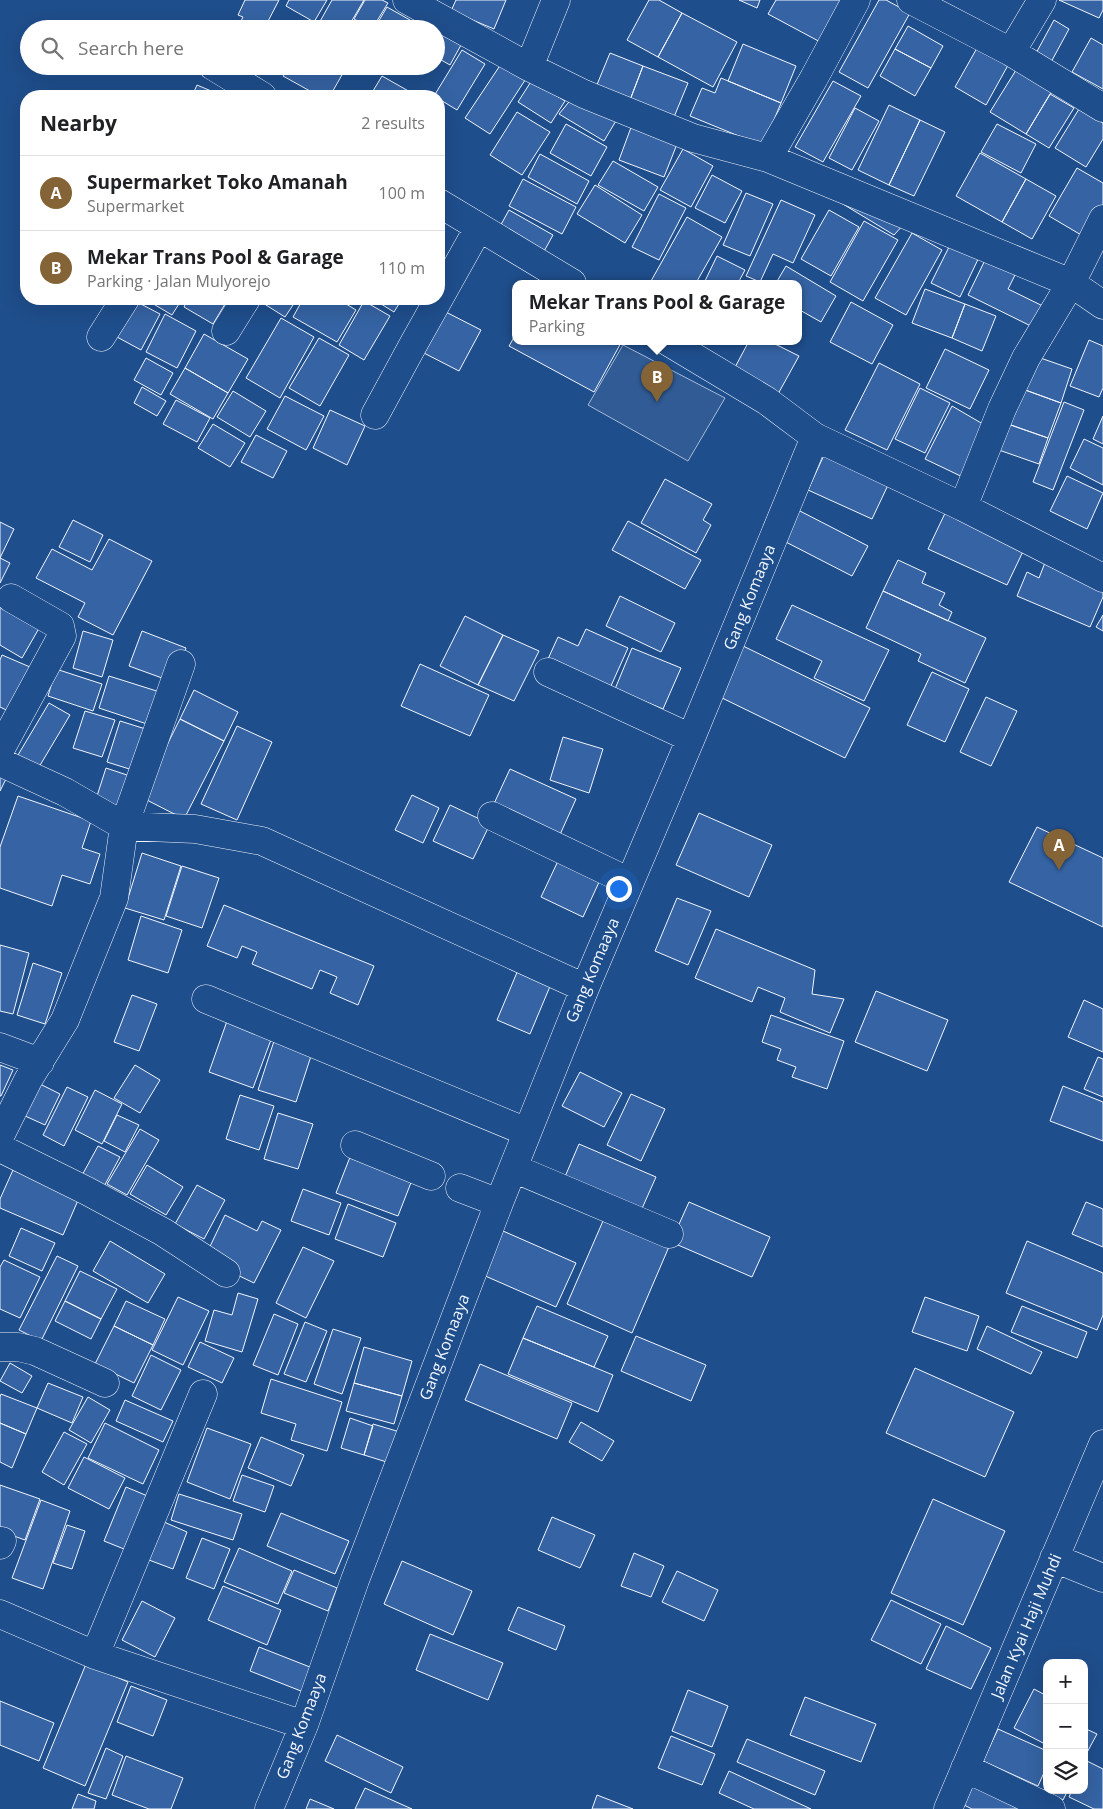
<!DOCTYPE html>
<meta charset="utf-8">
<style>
body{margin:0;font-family:"Open Sans",sans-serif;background:#f6f6f6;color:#202124}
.controls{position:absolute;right:15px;bottom:15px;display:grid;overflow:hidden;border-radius:10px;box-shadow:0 5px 20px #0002}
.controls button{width:45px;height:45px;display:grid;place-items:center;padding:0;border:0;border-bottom:1px solid #e0e0e0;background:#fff;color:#202124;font:25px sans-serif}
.you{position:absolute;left:618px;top:888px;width:18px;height:18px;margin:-12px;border:4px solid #fff;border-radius:50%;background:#1a73e8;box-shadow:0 0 0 8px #1a73e833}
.badge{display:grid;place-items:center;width:32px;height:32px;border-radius:50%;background:#846436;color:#fff;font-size:16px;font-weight:700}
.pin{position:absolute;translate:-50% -41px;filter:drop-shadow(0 1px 2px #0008)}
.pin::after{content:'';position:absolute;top:26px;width:18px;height:15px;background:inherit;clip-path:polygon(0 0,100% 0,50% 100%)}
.popup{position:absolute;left:512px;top:280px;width:290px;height:65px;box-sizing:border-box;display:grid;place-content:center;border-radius:10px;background:#fff;filter:drop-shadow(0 1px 4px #0005);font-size:16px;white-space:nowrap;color:#757577}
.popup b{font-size:19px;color:#202124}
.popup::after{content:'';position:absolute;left:50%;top:100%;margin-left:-10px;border:10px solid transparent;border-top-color:#fff}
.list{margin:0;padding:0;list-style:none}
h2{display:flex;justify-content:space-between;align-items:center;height:65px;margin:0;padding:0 20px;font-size:21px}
h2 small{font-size:16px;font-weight:400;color:#757577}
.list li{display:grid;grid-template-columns:32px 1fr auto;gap:15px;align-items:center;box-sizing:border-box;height:75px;padding:0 20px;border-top:1px solid #e0e0e0}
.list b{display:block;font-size:19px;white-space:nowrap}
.list p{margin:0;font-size:16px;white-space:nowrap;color:#757577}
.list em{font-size:16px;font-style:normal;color:#757577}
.icon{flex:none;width:28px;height:28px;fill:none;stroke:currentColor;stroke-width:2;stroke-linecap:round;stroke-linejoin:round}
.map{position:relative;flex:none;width:1103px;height:1809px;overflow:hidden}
.search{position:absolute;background:#fff;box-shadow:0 5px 20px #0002;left:20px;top:20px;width:425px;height:55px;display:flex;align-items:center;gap:12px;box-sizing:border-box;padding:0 18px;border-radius:28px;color:#757577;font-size:19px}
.panel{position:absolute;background:#fff;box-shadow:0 5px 20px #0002;left:20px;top:90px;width:425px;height:215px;border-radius:20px}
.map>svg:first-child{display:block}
.parking{fill:#305b95;stroke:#a8bbd7}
.building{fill:#3563a3;stroke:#f2f6ff}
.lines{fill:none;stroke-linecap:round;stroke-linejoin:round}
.minor-casing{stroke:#f2f6ff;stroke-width:29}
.minor{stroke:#1f4e8c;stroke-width:28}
.labels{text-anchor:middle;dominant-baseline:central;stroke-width:4;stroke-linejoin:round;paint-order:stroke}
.street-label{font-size:16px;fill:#f2f6ff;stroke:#1f4e8c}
</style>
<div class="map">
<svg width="1103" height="1809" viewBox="0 0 1103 1809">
<rect width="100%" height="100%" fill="#1f4e8c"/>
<path class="parking" d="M623 345 725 398 688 461 588 405Z"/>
<path class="building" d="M245 0H279L264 29H237L243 17 238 15Z
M289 0H327L314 22 286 6Z
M332 0H364L347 29H324L318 25Z
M365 0H382L388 3 372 29 354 19Z
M456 0H506L494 29 451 11Z
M649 0H659L682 13 658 57 627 40Z
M739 0H760L757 8Z
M776 0H847L824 44 768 14Z
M879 0H886L910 13 868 88 839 72Z
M1059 0H1103V10L1099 18Z
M387 7 410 20 404 29H374Z
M682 13 737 42 713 87 658 57Z
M417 19 433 29H412Z
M1054 20 1069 29 1050 64 1035 55Z
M908 26 943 46 931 68 895 49Z
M436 30 461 45 450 65 436 57Z
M1091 38 1103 45V89L1072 72Z
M981 41 1012 58 986 105 955 87Z
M743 44 796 66 781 103 728 81Z
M895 49 931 68 915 96 880 76Z
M462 50 485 64 457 110 439 99V96H434Z
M610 53 643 66 630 100 596 87Z
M505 58 529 74 490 134 465 118Z
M1021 62 1057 83 1026 134 990 112Z
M289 66H347L330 96H319L283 76Z
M366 66H382L378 73Z
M643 66 688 83 674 117 630 100Z
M382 76 412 93 410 96H370Z
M721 78 781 103 763 146 690 116 702 88 715 93Z
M532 80 565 101 551 123 518 102Z
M833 81 861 96 823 162 795 147Z
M197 85 223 96H192Z
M1050 94 1074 108 1049 148 1026 134Z
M573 97 620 114 604 141 559 114Z
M889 105 920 120 889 185 858 170Z
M855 108 879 121 852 170 829 158Z
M1079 109 1103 123V139L1086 167 1055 148Z
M517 112 550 132 522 175 490 155Z
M920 120 945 132 914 196 889 185Z
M633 122 679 139 664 177 619 160Z
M566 124 607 147 591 176 550 153Z
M997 124 1036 144 1021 173 981 152Z
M683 149 713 166 691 207 660 190Z
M980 153 1026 179 1002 222 956 196Z
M540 154 589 181 577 204 528 177Z
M613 161 658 187 644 211 598 185Z
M1077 168 1103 183V213L1088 239 1049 216Z
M712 175 742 191 725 223 695 208Z
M523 179 576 207 562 234 509 206Z
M1026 179 1056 196 1032 239 1002 222Z
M595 185 642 215 625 243 577 214Z
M746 193 773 204 750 256 723 245Z
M659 194 686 208 659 260 632 247Z
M833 198 905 223 894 235Z
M781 200 815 215 793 263 773 254 760 282 746 276Z
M509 210 553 235 542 255 498 230Z
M829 210 859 227 831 276 801 259Z
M687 217 722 237 696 283H656L651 281Z
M864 221 898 240 863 301 830 282Z
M912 233 942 250 906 315 875 298Z
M954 237 982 251 960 297 931 283Z
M989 252 1019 267 1008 289 1051 310 1041 331 968 295Z
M717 256 745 270 738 283H704Z
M786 266 836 296 821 322 798 309V283H776Z
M925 289 965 304 952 338 912 323Z
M145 299H182L172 315Z
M188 299H228L213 324 184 307Z
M259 299H297L285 317 258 300Z
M303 299H338L356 310 337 342 293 317Z
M373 299H402L394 312Z
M364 301 390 316 364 360 339 345Z
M137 302 160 314 141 350 117 337Z
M851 302 893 325 872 364 830 342Z
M965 304 996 316 982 351 952 338Z
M440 309 481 330 459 371 418 350Z
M165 314 196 331 177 368 146 352Z
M281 318 314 337 280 398 246 378Z
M204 334 248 359 228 393 185 368Z
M516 334V341H622L594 392 509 346Z
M319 338 349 355 320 406 289 388Z
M1089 340 1103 346V388L1099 397 1070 386Z
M749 341H769L799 356 778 394 733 371Z
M945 349 989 370 970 409 926 388Z
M1029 354 1072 369 1061 403 1017 387Z
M146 358 173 373 161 395 134 380Z
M879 363 920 384 887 450 845 430Z
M185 368 228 393 213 419 170 394Z
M142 387 166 401 157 416 134 403Z
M1017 387 1061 403 1048 438 1005 423Z
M920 388 950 403 925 453 895 439Z
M233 391 266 411 250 437 217 417Z
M285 396 324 416 306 450 267 429Z
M176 400 210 418 197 442 163 424Z
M1064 402 1084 410 1053 490 1033 482Z
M952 406 988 427 969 480 925 459Z
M330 410 365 426 347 465 313 448Z
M1103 416V444L1093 439Z
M1005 423 1048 438 1039 464 996 449Z
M213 424 245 443 230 467 198 448Z
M256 435 287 451 273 478 241 462Z
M1084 439 1103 448V485L1070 468Z
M825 453 889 483 872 519 808 490Z
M1067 476 1103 493 1087 529 1050 511Z
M665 479 712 504 703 520 711 525 696 553 641 523Z
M948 507 1027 543 1007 585 928 549Z
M796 509 868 546 852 576 780 539Z
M73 520 103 535 90 562 59 547Z
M628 521 701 560 685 589 612 550Z
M0 522 14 529 0 558Z
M109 539 152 561 113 635 78 617 85 603 36 578 52 549 92 570Z
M0 558 10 563 0 583Z
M898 560 926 573 922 583 945 593 939 605 952 612 948 621 883 591Z
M1046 560 1103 585V597L1090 627 1017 596 1027 572 1039 578Z
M883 591 986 638 965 683 918 661 921 654 866 628Z
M620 596 675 623 661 652 606 626Z
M0 600 42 623 22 658 0 645Z
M792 605 889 650 864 701 814 678 822 661 776 639Z
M1103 615V631L1096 627Z
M465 616 503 635 478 685 440 666Z
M586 629 628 648 610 688 548 659 558 637 578 646Z
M83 631 113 640 102 677 73 668Z
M142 631 186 648 173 682 129 666Z
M503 635 539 651 514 701 478 685Z
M743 646 870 708 845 758 718 696Z
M632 648 681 668 663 709 615 689Z
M2 655 37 670 17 715 0 707V660Z
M420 664 489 695 470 736 401 706Z
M56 669 102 684 93 711 48 696Z
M932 672 969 689 945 742 907 725Z
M109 676 163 693 153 726 99 708Z
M194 690 238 712 224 741 180 719Z
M986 697 1017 711 991 766 960 752Z
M49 703 70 715 36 772 15 760Z
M85 711 115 720 102 757 73 748Z
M180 719 224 741 184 819 141 797Z
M120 721 152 731 139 772 107 762Z
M237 726 272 742 237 820 201 804Z
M563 737 603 749 589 793 550 780Z
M0 768 9 773 0 791Z
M106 768 130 776 120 807 96 799Z
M510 769 576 799 558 839 492 808Z
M412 795 439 808 423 843 395 830Z
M18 796 91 821 82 848 100 854 90 884 62 875 52 906 0 888V847Z
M450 805 490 824 473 859 433 841Z
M699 813 772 845 749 897 676 865Z
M1037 827 1103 858V927L1009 882Z
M142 853 181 866 164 920 125 908Z
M558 861 600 880 583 917 541 897Z
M182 866 219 878 202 928 166 916Z
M677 898 711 911 688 965 655 951Z
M224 905 374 966 358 1005 330 993 337 977 320 970 312 989 252 964 257 952 242 946 237 958 207 946Z
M141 916 182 930 168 973 128 960Z
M716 929 815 970 812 994 844 999 830 1033 780 1012 785 998 758 987 752 1002 695 978Z
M0 945 29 953 13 1014 0 1011Z
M33 963 62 973 45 1024 17 1015Z
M518 970 551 984 530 1034 497 1020Z
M876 991 948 1020 927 1071 855 1042Z
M132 995 157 1004 139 1051 114 1042Z
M1084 1000 1103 1009V1052L1068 1037Z
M771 1015 844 1041 827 1089 792 1077 796 1067 777 1060 781 1049 762 1042Z
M227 1021 272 1037 253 1088 209 1072Z
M274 1041 312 1053 296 1102 258 1090Z
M1098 1057 1103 1059V1097L1084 1089Z
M0 1065 13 1070 1 1096H0Z
M135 1065 160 1080 140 1113 114 1098Z
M580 1072 622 1093 604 1127 562 1106Z
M38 1083 60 1094 45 1125 23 1115Z
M1063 1086 1103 1102V1141L1050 1121Z
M67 1087 88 1097 64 1146 43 1135Z
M95 1090 122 1104 102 1144 75 1130Z
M631 1094 665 1109 641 1161 607 1145Z
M240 1095 274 1106 259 1150 226 1139Z
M278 1113 313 1124 298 1169 264 1159Z
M117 1115 139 1125 125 1152 104 1141Z
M140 1129 159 1140 127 1195 107 1184Z
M579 1144 656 1177 640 1213 564 1179Z
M98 1146 120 1157 102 1190 80 1179Z
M350 1157 412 1180 398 1216 336 1193Z
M147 1165 183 1187 166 1215 130 1194Z
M13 1170 79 1198 63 1235 0 1208V1199Z
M197 1185 225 1200 204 1239 175 1224Z
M303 1189 341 1203 329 1235 291 1221Z
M689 1202 770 1237 752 1277 671 1242Z
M1086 1202 1103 1209V1247L1072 1234Z
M348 1204 396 1223 383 1257 335 1239Z
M606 1214 671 1242 632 1333 567 1304Z
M225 1215 257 1231 262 1221 281 1230 254 1283 204 1259Z
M21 1228 55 1243 42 1271 9 1256Z
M503 1231 576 1263 556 1307 483 1275Z
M110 1241 165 1274 148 1303 93 1271Z
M1027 1241 1103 1273V1315L1097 1330 1006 1293Z
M303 1247 334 1261 306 1318 276 1303Z
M57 1256 78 1266 41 1341 19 1330Z
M4 1260 40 1277 20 1318 0 1309V1267Z
M80 1271 117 1289 101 1319 65 1301Z
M238 1293 258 1299 242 1352 205 1341 214 1310 232 1315Z
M178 1297 209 1311 183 1365 152 1350Z
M925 1297 979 1316 967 1351 912 1332Z
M65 1301 101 1319 91 1339 55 1321Z
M126 1301 165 1319 153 1345 114 1326Z
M537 1306 608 1336 594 1367 523 1338Z
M1022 1306 1087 1332 1077 1358 1011 1332Z
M274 1314 298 1324 278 1375 253 1365Z
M305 1322 327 1331 306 1382 284 1374Z
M114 1326 153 1345 134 1383 95 1364Z
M987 1326 1042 1352 1031 1374 977 1349Z
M333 1329 361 1338 342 1394 314 1384Z
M636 1336 706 1365 691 1401 621 1371Z
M523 1338 613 1375 598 1412 508 1374Z
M200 1342 234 1358 222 1383 188 1367Z
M364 1347 412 1361 402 1396 354 1383Z
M151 1355 181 1370 161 1410 132 1396Z
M10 1363 32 1376 22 1393 0 1381Z
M480 1364 572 1403 557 1439 465 1400Z
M915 1368 1014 1412 985 1477 886 1433Z
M271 1379 342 1402 327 1451 291 1440 296 1424 261 1413Z
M48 1383 83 1397 72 1423 37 1408Z
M354 1383 402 1396 394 1424 346 1411Z
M1 1394 37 1408 26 1434 0 1423V1397Z
M88 1397 110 1410 91 1443 69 1430Z
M125 1400 173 1421 163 1442 116 1421Z
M350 1418 373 1426 364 1455 341 1448Z
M581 1422 614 1441 602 1461 569 1442Z
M0 1423 26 1434 12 1468 0 1462Z
M105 1423 159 1450 143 1484 88 1458Z
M373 1424 400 1432 390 1463 364 1455Z
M207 1428 251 1444 230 1499 187 1482Z
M64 1432 87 1444 64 1485 42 1472Z
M261 1437 304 1455 291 1486 248 1468Z
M84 1457 125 1478 109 1509 68 1488Z
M242 1475 274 1486 265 1512 233 1501Z
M0 1485 40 1499 25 1540 0 1531Z
M126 1487 150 1497 129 1551 104 1541Z
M179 1494 242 1514 233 1540 171 1520Z
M933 1499 1005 1531 963 1625 891 1593Z
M41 1500 70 1511 43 1589 12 1578Z
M281 1513 349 1541 335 1574 267 1546Z
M552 1517 595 1535 580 1568 538 1550Z
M164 1522 187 1532 173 1569 149 1560Z
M67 1525 85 1531 72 1569 53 1563Z
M202 1538 230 1549 214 1589 186 1578Z
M239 1548 292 1571 278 1604 224 1582Z
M634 1553 664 1566 651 1597 621 1586Z
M402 1561 472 1591 453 1635 384 1604Z
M294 1570 337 1588 328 1611 284 1593Z
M677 1571 718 1590 704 1621 662 1602Z
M223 1586 281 1610 267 1645 208 1620Z
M891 1600 941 1624 921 1664 871 1640Z
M142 1601 175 1618 155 1657 122 1640Z
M518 1607 565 1626 556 1650 508 1630Z
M946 1626 991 1648 971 1689 926 1669Z
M430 1634 503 1663 488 1700 416 1670Z
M259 1647 315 1669 306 1693 250 1671Z
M86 1664 128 1682 85 1786 43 1768Z
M131 1686 167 1700 153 1736 117 1722Z
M1034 1689 1047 1696V1745L1014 1728Z
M688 1690 728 1706 712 1747 672 1731Z
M805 1697 876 1724 861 1762 790 1735Z
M0 1701 54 1723 39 1761 0 1745Z
M1084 1728 1097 1734 1084 1758Z
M998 1729 1047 1751V1766L1038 1786 983 1761Z
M337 1735 403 1767 391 1793 325 1761Z
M671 1736 715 1754 702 1785 658 1768Z
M747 1739 825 1771 815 1795 737 1762Z
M106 1748 123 1756 106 1799 88 1793Z
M126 1756 183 1778 171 1809H149L112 1795Z
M1087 1761 1103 1769V1809H1094L1069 1797 1072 1790H1084V1766Z
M729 1771 811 1809H754L719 1793Z
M972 1785 1022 1809H972L962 1804Z
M1047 1785V1790H1068L1063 1800 1044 1790Z
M365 1788 412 1809H355Z
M78 1794 96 1801 94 1809H72Z
M597 1795 633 1809H592Z
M310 1799 334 1809H306Z"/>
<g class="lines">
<g class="minor-casing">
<path id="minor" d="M407 0 529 67 584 94 693 138 768 158 1071 283 1103 305
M911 0 1011 52 1103 108
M1011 52 1042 0
M213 66 262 96
M529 67 556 0
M768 158 814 78 856 0
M439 203 572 283
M226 331 246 299
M101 337 125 299
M667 341 767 401 815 437 963 507 1103 578
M375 415 413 345 479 227
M963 507 1002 409 1026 358 1071 283 1103 219
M181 664 124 826 195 829 262 841 585 988
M548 672 691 738
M0 750 62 636 60 626 11 598
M0 762 65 792 124 826 114 898 65 1020 28 1080 0 1136
M492 816 630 882
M206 999 527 1132
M0 1047 40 1062
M355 1145 431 1176
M0 1148 87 1191 163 1232 226 1273
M513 1168 669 1234
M460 1188 499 1203
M0 1347H18L35 1351 105 1383
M0 1545 2 1541
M1054 1558 1103 1578
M0 1614 95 1655 304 1725
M95 1655 203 1394
M965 1768 1051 1809
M269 1809 304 1725 355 1580 499 1203 585 988 691 738 815 437
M948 1809 1103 1444"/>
</g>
<use href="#minor" class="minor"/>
</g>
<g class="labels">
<g class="street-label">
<text transform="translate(749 597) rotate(-68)">Gang Komaaya</text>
<text transform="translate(592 970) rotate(-67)">Gang Komaaya</text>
<text transform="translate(444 1347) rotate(-69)">Gang Komaaya</text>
<text transform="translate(1026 1626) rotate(-67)">Jalan Kyai Haji Muhdi</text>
<text transform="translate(301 1726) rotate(-69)">Gang Komaaya</text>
</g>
</g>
</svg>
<div class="controls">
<button>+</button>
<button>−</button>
<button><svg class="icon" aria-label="layers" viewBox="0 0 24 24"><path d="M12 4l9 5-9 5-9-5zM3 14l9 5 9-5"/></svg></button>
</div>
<div class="you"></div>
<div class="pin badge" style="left:1059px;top:870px">A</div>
<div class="pin badge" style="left:657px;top:402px">B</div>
<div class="popup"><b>Mekar Trans Pool &amp; Garage</b>Parking</div>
<div class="search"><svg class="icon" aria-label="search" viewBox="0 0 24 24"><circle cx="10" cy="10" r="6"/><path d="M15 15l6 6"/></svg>Search here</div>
<section class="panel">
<h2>Nearby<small>2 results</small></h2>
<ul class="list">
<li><span class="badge">A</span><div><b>Supermarket Toko Amanah</b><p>Supermarket</p></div><em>100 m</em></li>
<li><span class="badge">B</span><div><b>Mekar Trans Pool &amp; Garage</b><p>Parking · Jalan Mulyorejo</p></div><em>110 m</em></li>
</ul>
</section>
</div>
